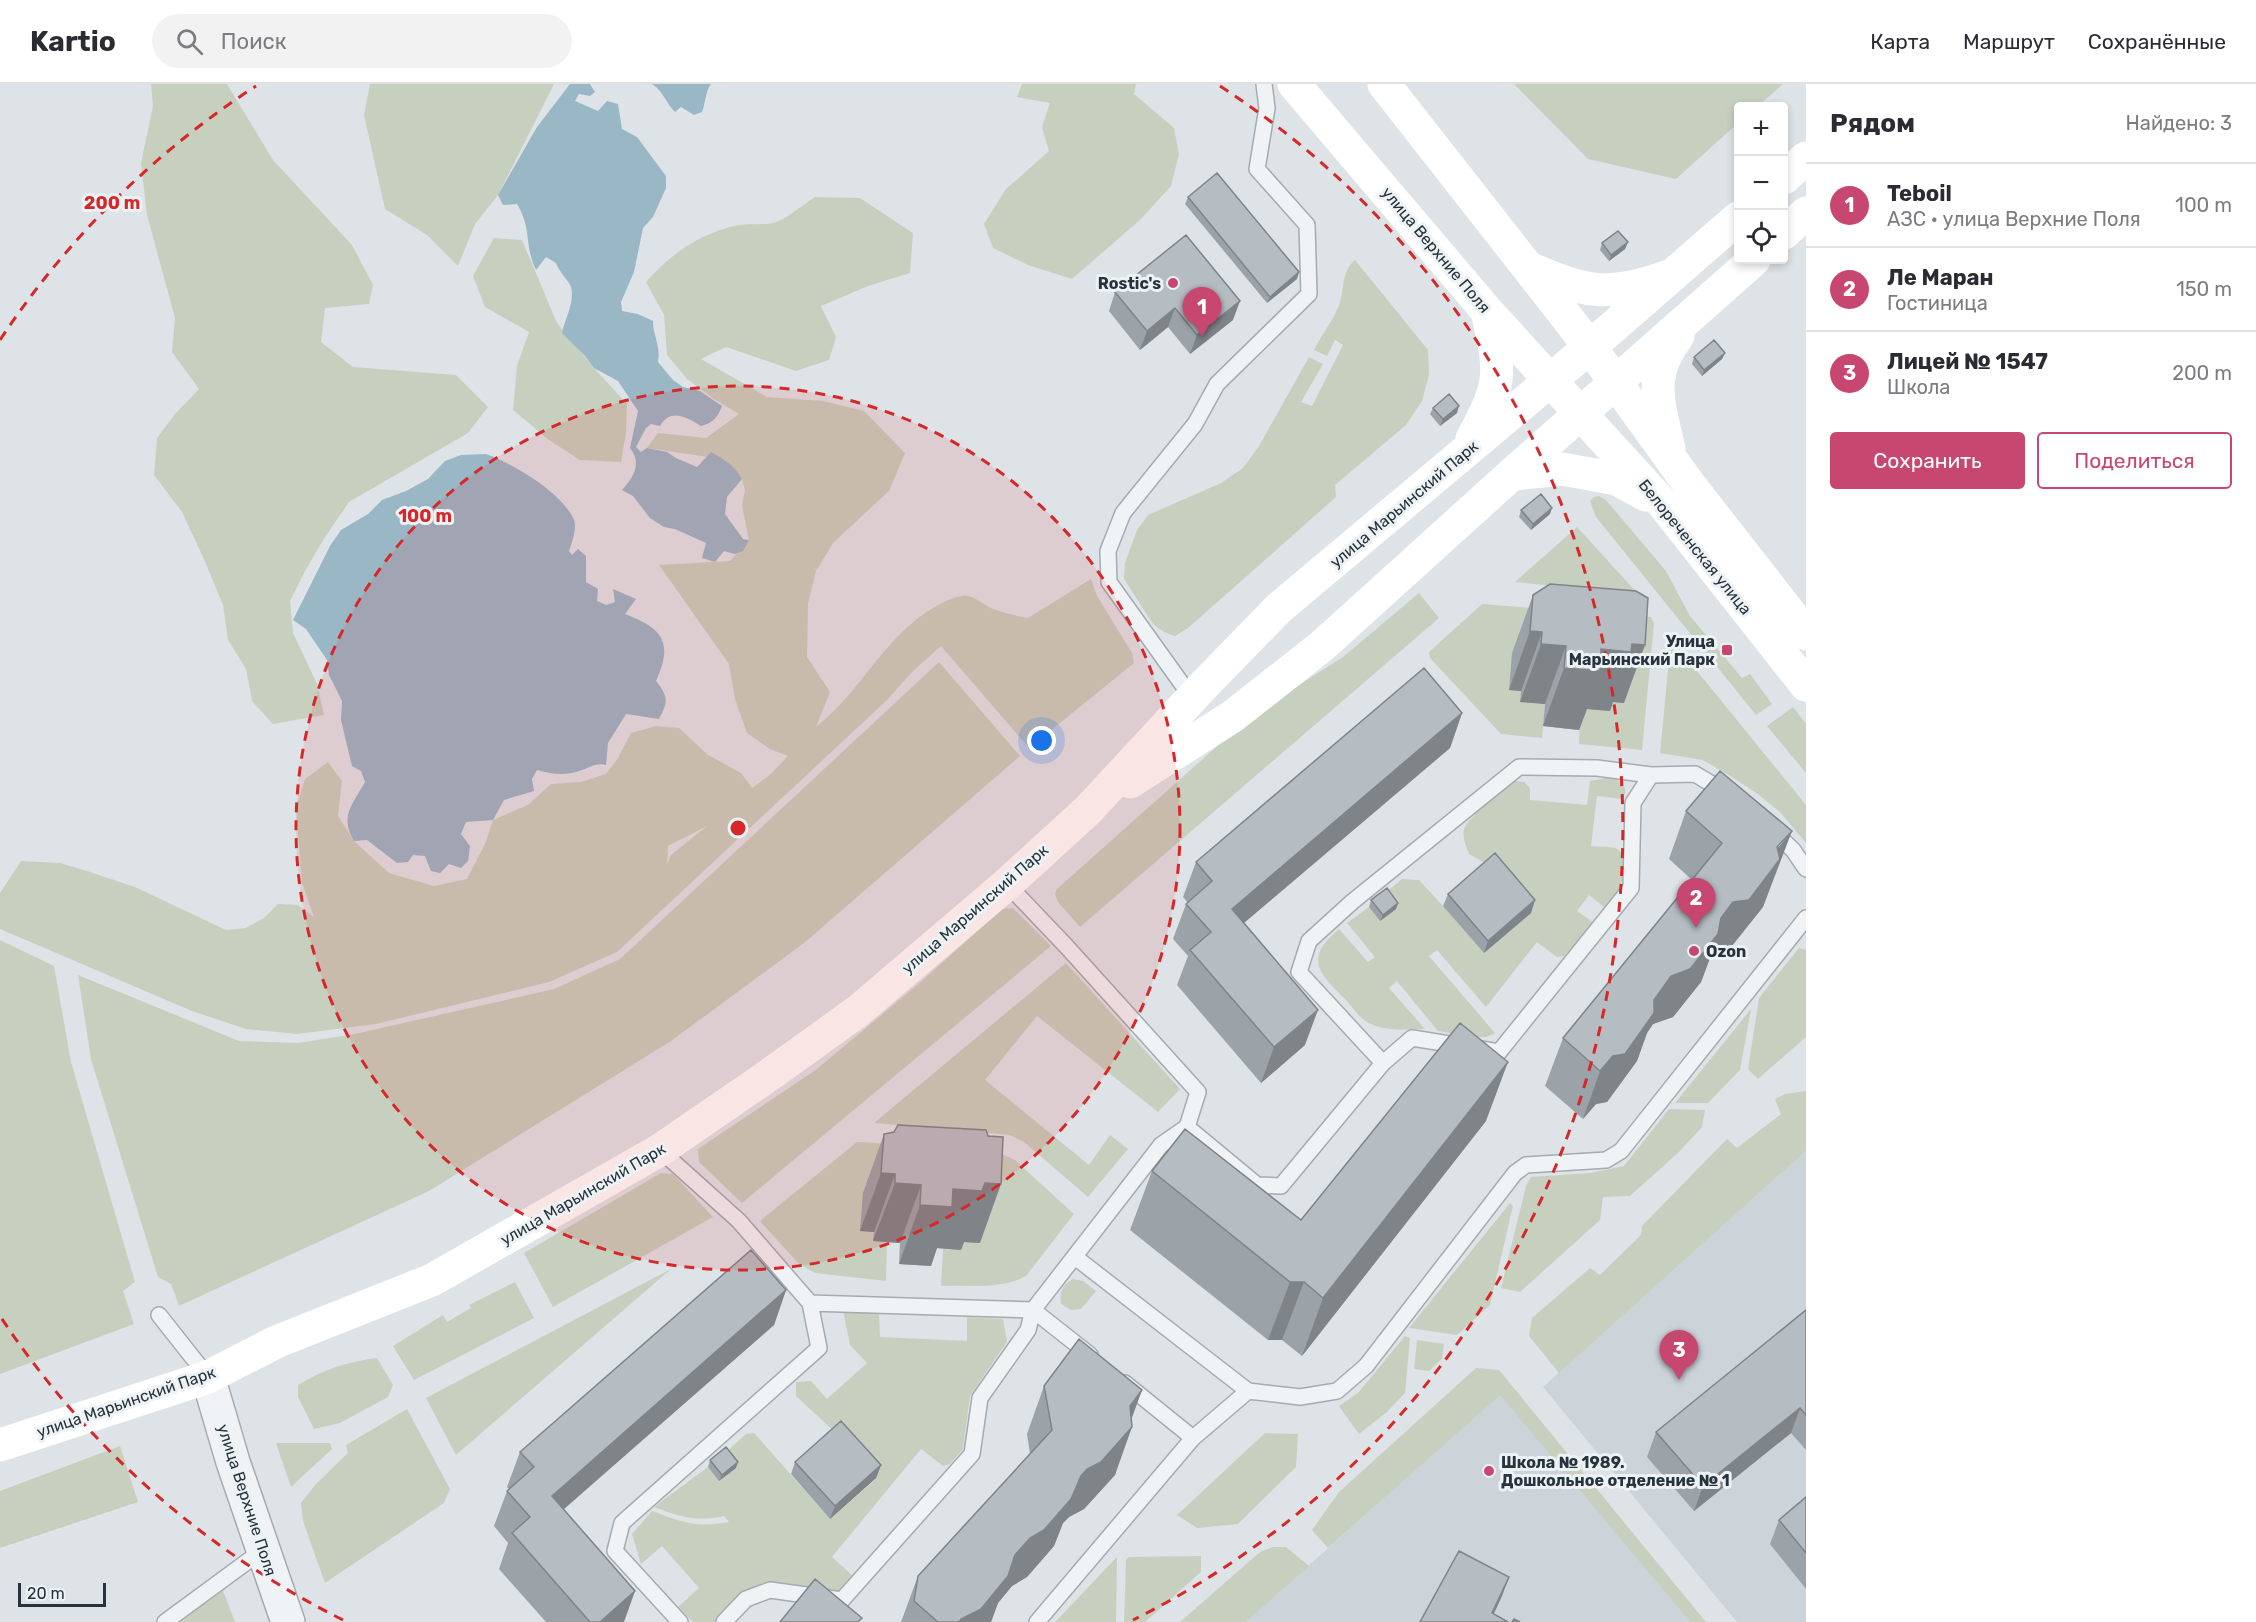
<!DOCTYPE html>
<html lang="ru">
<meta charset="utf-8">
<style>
body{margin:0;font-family:Rubik,sans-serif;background:#f2f2f3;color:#2b2b33}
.controls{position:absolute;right:18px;top:18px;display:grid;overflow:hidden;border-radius:6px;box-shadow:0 3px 9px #0003}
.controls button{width:54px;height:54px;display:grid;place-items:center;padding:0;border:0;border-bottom:2px solid #e1e1e2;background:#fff;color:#2b2b33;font:30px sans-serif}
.scale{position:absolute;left:18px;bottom:15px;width:88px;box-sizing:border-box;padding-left:6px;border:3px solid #28333d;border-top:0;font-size:16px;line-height:21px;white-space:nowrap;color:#28333d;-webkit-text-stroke:4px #edf2f5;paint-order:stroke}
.you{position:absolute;left:1042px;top:657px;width:21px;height:21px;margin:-15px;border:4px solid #fff;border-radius:50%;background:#1a73e8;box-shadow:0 0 0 9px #1a73e833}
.badge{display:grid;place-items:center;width:39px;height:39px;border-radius:50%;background:#c74771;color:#fff;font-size:20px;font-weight:700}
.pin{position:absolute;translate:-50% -50px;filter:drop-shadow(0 2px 3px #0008)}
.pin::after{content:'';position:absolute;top:32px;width:21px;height:18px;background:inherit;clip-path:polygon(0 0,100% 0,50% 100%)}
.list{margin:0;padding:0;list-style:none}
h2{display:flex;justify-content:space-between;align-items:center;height:78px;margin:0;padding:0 24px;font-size:26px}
h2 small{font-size:20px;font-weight:400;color:#7c7c81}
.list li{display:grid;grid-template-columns:39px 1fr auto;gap:18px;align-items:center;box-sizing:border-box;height:84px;padding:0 24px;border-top:2px solid #e1e1e2}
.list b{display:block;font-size:22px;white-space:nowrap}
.list p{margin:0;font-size:20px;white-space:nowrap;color:#7c7c81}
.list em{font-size:20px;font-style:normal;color:#7c7c81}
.actions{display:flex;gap:12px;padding:18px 24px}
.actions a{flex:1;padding:14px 0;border:2px solid #c74771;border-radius:6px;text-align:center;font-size:21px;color:#c74771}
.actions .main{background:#c74771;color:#fff}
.icon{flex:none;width:33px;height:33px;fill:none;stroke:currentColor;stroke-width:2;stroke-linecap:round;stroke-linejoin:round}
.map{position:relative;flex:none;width:1806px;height:1538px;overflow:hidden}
header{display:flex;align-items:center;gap:36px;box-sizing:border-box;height:84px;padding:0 30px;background:#fff;border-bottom:2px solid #e1e1e2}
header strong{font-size:28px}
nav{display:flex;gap:33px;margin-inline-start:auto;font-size:21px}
.search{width:420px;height:54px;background:#f2f2f3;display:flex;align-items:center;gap:15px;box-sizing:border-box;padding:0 21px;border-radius:33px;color:#7c7c81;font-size:22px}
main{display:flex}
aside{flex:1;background:#fff}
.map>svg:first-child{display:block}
.built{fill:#ccd3d9}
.green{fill:#c7d0bf;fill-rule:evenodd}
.water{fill:#9ab7c6}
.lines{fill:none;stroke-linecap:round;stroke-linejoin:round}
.service-casing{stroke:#a4abb1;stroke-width:18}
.tertiary-casing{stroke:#a4abb1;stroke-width:36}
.service{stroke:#f0f3f5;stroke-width:15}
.tertiary{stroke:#f0f3f5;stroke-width:33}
.secondary{stroke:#fff;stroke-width:33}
.wall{fill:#9ca3a8}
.shaded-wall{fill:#7f8488}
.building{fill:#b5bdc3;stroke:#7f8488;stroke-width:1.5}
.ring{fill:none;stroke:#d62828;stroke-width:3;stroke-dasharray:10 8}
.poi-dot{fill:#c74771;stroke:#edf2f5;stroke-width:2}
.labels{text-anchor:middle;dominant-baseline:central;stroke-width:6;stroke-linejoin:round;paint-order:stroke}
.street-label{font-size:16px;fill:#28333d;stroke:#edf2f5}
.poi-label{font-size:16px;font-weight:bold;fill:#28333d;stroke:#edf2f5;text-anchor:end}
.centre{fill:#d62828;stroke:#edf2f5;stroke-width:3}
.ring-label{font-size:18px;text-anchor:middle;font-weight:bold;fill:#d62828;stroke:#edf2f5;stroke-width:6;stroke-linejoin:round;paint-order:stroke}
</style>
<header>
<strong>Kartio</strong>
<div class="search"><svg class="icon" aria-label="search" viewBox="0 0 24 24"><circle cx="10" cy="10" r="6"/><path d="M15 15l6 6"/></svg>Поиск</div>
<nav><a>Карта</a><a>Маршрут</a><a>Сохранённые</a></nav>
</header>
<main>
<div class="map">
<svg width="1806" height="1538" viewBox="0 0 1806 1538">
<rect width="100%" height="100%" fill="#dee3e7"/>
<path class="built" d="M1806 1067V1538H1737L1543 1303Z
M1500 1310 1690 1538H1246Z"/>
<path class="green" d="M151 0H227L273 76 352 161 373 201 369 220 325 224 321 258 353 283 456 291 488 323 468 349 349 418 325 453 305 487 290 517 293 549 317 600 324 631 273 640 252 617 246 585 228 556 223 521 203 473 182 428 154 391 157 354 175 330 199 305 172 268 175 234 147 131 141 79 153 22Z
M370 0H554L498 111 475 140 458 182 427 151 385 125 364 31Z
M1022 0H1136L1134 10 1174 44 1179 70 1171 102 1141 135 1072 195 1028 181 993 164 984 140 1006 105 1049 67 1042 43 1050 19 1017 13Z
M1514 0H1783L1758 22H1738V39L1676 95 1588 75Z
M815 113 860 114 913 149 910 189 868 202 821 222 836 253 829 276 796 287 726 263 701 275 767 313 823 317 864 327 905 369 889 407 833 459 816 487 808 519 807 573 830 608 816 643C864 606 887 544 946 517 952 514 962 511 968 512 977 514 984 521 993 525 1004 529 1016 532 1028 534L1091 495 1097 512 1132 569 1134 579 1029 664 941 562 913 587 887 616 617 868 549 898 376 940 297 950 246 945 192 927 0 845V809L21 777 60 779 84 786 135 803 226 846 246 844 264 834 278 820 298 821 314 833 302 799 296 724 305 695 328 678 342 697 338 732 354 757 389 789 434 802 467 795 485 760 493 736 528 721 551 700 581 698 606 690 618 674 631 649 656 642 679 644 708 671 741 689 752 704 771 690 788 672 770 665 747 649 735 615 729 580 659 481 730 477 749 456 742 421 745 406 742 395 708 373 647 364 658 349 706 354 739 330 714 315 687 295 667 271 664 231 646 198C672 169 700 149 739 141 751 139 765 142 776 138 788 134 805 119 815 113ZM707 742 671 771 667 781 668 762Z
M494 154 522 156 557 239 594 284 627 320 626 349 621 378 580 376 549 356 513 326 517 282 529 248 485 223 473 192Z
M1355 176 1428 266 1429 291 1422 317 1406 341 1335 401 1336 413 1188 544 1175 552 1164 548 1153 540 1124 495 1125 479 1137 446 1148 431 1221 399 1243 384 1259 362 1309 273 1323 280 1301 318 1312 322 1343 261 1335 256 1327 272 1314 266C1321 252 1331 239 1338 224 1345 209 1340 188 1355 176Z
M1599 412 1606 416 1666 487 1690 532 1742 594 1750 590 1772 620 1756 631 1596 433 1590 417 1594 413Z
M1577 443 1639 511 1515 498Z
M1419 509 1439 534 1080 843 1058 818 1055 810 1057 805 1252 631 1343 573Z
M1482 520 1651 533 1654 539 1642 666 1579 660 1580 624 1611 618 1624 619 1521 607 1520 618 1545 620 1542 654 1501 650 1430 574 1429 568Z
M1671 555 1806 721V759L1780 728 1755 708 1732 693 1703 676 1660 669Z
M939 578 1020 672 804 859 671 957 429 1107 179 1222 171 1200 158 1193 91 975 78 891 239 957 298 959 355 950 554 905 620 875Z
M1793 623 1806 640V689L1767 642Z
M1612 693C1622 697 1630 704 1622 715L1597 712 1591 762C1598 763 1608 762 1615 764 1630 769 1623 799 1617 809 1614 814 1608 818 1604 823L1589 811 1577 827 1594 839 1564 872 1557 873 1537 858 1486 923 1437 866 1429 872 1495 949C1481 959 1454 949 1438 947L1397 897 1389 904 1425 945C1407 945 1386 948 1369 939 1360 935 1353 924 1346 916 1319 889 1303 875 1339 845L1368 878 1375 873 1347 839 1369 823 1380 837 1384 810 1402 795 1419 796 1443 822 1490 782 1469 770C1466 762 1461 752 1465 743 1470 732 1504 705 1515 697L1524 698 1530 704V716L1587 721 1590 697Z
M1013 824 1051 862 742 1119 699 1078 698 1065 817 985 923 896 1002 825Z
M0 856 54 882 71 978 135 1198 123 1207 134 1240 0 1290Z
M1799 864 1806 866V953L1758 995 1748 985 1759 914Z
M1066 879 1180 1005 1158 1028 1037 932 985 996 1089 1081 1110 1051 1128 1065 1088 1113 1024 1058 1010 1051 874 1039Z
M1751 925 1740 986 1708 1019H1675Z
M1806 1007V1067L1559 1289 1529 1252 1532 1234 1590 1184 1600 1191 1641 1151 1642 1142 1727 1055 1737 1064 1781 1030 1775 1015 1785 1010Z
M1669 1025 1705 1026 1702 1043 1678 1069 1630 1112 1603 1113 1600 1136 1520 1208 1501 1204 1526 1102 1531 1093 1591 1089 1624 1082Z
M857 1058 990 1065 1015 1076 1074 1130 1026 1192C1002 1206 968 1201 941 1202L943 1165 961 1166 982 1112 860 1147 874 1148V1157L887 1158 886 1197 815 1189 798 1179 760 1137Z
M661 1089 673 1090 713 1133 553 1223 524 1169Z
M1510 1119 1513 1122 1490 1221 1457 1251 1409 1244Z
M671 1185 456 1371 426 1314Z
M1073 1195 1083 1197 1096 1207 1081 1225 1071 1226 1061 1220C1059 1207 1062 1202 1073 1195Z
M515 1198 534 1234 414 1296 393 1262 443 1231 447 1238 471 1224 469 1221Z
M843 1226 879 1229 880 1253 967 1257V1233L1003 1235 1007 1258 970 1312 963 1365 950 1380 943 1382 921 1365 832 1473 853 1492 838 1507 825 1508 771 1499 740 1510 714 1538H693L678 1523 699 1504 662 1462 641 1480 632 1450 652 1427C681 1438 698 1444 729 1438L724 1432C697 1438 680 1433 654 1423L708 1383 720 1397 735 1384 724 1370 746 1350 754 1349 830 1435 876 1395 837 1350 796 1312V1298L811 1297 827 1315 867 1279 850 1261Z
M1405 1252 1410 1254 1405 1309 1387 1328 1359 1350 1339 1322 1358 1309Z
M1417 1256 1444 1260 1442 1275 1429 1287 1414 1285Z
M377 1274 393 1301 388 1313 340 1339 314 1345 298 1313V1301C321 1286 350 1277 377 1274Z
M1476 1284 1499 1286 1706 1538H1690L1500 1311 1328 1464 1312 1446 1339 1408Z
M407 1325 450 1405 444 1419 325 1499 303 1437 301 1419 315 1401 348 1369 346 1361Z
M1265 1349 1298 1350 1296 1383 1238 1440 1197 1444 1177 1431Z
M276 1359H330L332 1365 291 1403Z
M120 1362 138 1418 0 1464V1407Z
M1273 1463H1286L1309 1482 1246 1538H1180L1260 1468Z
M1201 1472V1488L1145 1538H1124L1126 1475 1129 1473Z
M1117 1473 1116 1538H1055Z
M222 1504 235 1538H181Z"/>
<path class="water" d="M570 0H590L595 8 590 12 579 10 575 17 598 27 607 17 618 20 622 45 637 53 666 92V104L653 133 643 144 634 188 621 218 622 227 638 230 653 237C653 252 661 262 658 278L673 296 683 303 700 307 722 322C718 333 713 339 701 342 686 333 671 324 660 342L651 340 646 344 636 363 641 368 647 364 667 368 676 374 697 383 711 368C724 375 735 382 742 395L727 413 725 430 743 455 749 456 743 467 735 470 724 467 715 478 702 474 706 459 675 445 664 443 650 434 633 412 622 406C634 393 642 379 630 364L638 327 618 297 594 284 585 272 562 249C565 234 575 218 571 203 569 197 559 188 556 179L546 173 536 186C524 161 532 144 517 120L503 121 498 111 537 43Z
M652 0H711C705 8 706 18 702 28L694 31 681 23 675 28C665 18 664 8 652 0Z
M486 370C512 379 563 409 574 436 577 445 572 458 569 467L572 471 578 465 586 472V498L598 505 597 517 606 521 615 518 613 505 636 515 625 530C662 544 674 558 656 597 669 613 668 618 659 635L626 630 608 659 606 681C595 678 590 684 579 687 565 692 550 690 537 686L532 695 534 707 504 716 493 736 466 738 461 750 470 762 468 777 461 784 449 780 440 789 431 787 425 772 413 771 408 778 397 779 367 756 354 757C339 732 353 720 365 698L361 687 352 682 341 636 342 617 329 591 327 576 306 545 293 536 330 462 341 446 368 430 382 416 406 407 428 395 445 377 461 371Z"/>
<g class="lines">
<g class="service-casing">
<path id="service" d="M1192 614 1109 498 1108 467 1123 429 1195 340 1217 300 1309 210 1307 141 1257 85 1267 24 1264 0
M1773 747 1793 766 1806 785
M1383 979 1299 888 1309 857 1352 818 1519 683 1597 684 1651 691 1695 690 1727 709
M1187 1043 1257 1101 1281 1102 1383 979 1412 954 1499 968 1631 804 1633 719 1651 691
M660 1066 739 1137 810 1219 1033 1226 1161 1061 1187 1043 1198 1008 1067 863 1007 800
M1075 1173 1248 1307
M159 1231 208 1293
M1125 1299 1193 1354
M165 1538 263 1466
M680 1538 615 1467 622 1439 819 1264 810 1219
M724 1538 746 1515 770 1506 842 1516 972 1370 980 1314 1028 1246 1033 1226 1090 1271
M1037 1538 1193 1354 1248 1307 1300 1313 1337 1307 1366 1282 1515 1089 1526 1081 1606 1076 1621 1067 1806 834"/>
</g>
<g class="tertiary-casing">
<path id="tertiary" d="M208 1293 233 1378 288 1538"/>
</g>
<use href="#service" class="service"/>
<use href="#tertiary" class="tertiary"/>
<path class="secondary" d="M1294 0 1486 226 1664 421 1806 601
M1384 0 1590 263 1689 400 1806 550
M1784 94 1806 74
M1784 149 1806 129
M1529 184C1585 208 1606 214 1666 193
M1472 355C1503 298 1501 289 1487 227
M1669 365C1659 319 1647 292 1678 252
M1512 390 1562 385 1617 395 1646 411
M1130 698 1233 632 1322 562 1512 390 1754 176
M0 1361 208 1293 276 1258 432 1196 660 1066 772 989 858 927 1007 800 1088 726 1203 602 1279 524 1590 263 1738 134"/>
</g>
<path class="wall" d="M1188 113 1297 195 1267 219 1185 120Z
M1628 158 1625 165 1609 177 1600 166 1602 159Z
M1115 208 1233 236 1190 270 1168 243 1140 266 1109 227Z
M1725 269 1722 275 1702 292 1692 280 1694 273Z
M1433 324 1457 329 1440 342 1430 330Z
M1521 426 1550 430 1531 446 1519 433Z
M1533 511 1624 619 1613 618 1610 627 1587 625 1579 646 1543 642 1545 620 1520 618 1521 607 1509 606 1512 569Z
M1462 629 1450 664 1244 839 1305 961 1261 999 1177 901 1188 872 1173 855 1186 820 1188 819 1183 813 1196 778Z
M1686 727 1774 794 1772 796 1763 823 1731 863 1716 866 1710 874 1701 898 1673 933 1653 940 1647 949 1637 977 1607 1018 1596 1020 1583 1035 1545 1002 1563 954 1692 796 1669 775Z
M1448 810 1531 829 1484 869 1443 822Z
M1371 816 1398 819 1396 825 1380 837 1369 823Z
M1486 1037 1302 1272 1282 1256H1268L1130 1146 1152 1087 1301 1136Z
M884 1050 980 1159 964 1158 961 1166 937 1164 931 1182 899 1180 900 1159 873 1157 874 1148 860 1147 863 1109Z
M786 1206 774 1241 563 1425 624 1538H546L499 1485 508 1459 494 1442 507 1407 509 1405 507 1403 520 1368Z
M1806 1226V1366L1791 1349 1694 1427 1647 1373 1656 1348Z
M1044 1302 1142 1306 1131 1334 1115 1391 1084 1425 1069 1433 1063 1439 1054 1462 1027 1493 1012 1502 998 1519 991 1538H901L918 1492 1030 1370 1027 1350Z
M710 1376 736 1384 719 1397 708 1383Z
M795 1378 881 1381 876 1394 830 1435 791 1390Z
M1806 1413V1505L1770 1460 1779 1436Z"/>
<path class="shaded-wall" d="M1628 158 1625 165 1609 177 1611 171Z
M1299 188 1297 195 1267 219 1270 213Z
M1240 217 1233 236 1190 270 1197 251Z
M1175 224 1168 243 1140 266 1147 247Z
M1725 269 1722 275 1702 292 1704 286Z
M1459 322 1457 329 1440 342 1443 335Z
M1552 424 1550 430 1531 446 1533 440Z
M1530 547 1542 548 1521 607 1509 606Z
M1541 560 1566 562 1545 620 1520 618Z
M1632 560 1645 561 1624 619 1613 618 1610 627 1587 625 1579 646 1543 642 1564 584 1601 565Z
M1462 629 1450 664 1219 860 1232 825Z
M1792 747 1763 823 1731 863 1716 866 1710 874 1701 898 1673 933 1653 940 1647 949 1637 977 1607 1018 1596 1020 1583 1035 1600 987 1654 916 1671 892 1721 834 1733 818Z
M1535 816 1531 829 1484 869 1488 857Z
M1398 819 1396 825 1380 837 1383 831Z
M1318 926 1305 961 1261 999 1274 963Z
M1508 978 1486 1037 1302 1272 1323 1214Z
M881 1089 895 1090 874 1148 860 1147Z
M895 1099 921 1101 900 1159 873 1157Z
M985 1099 1001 1100 980 1159 964 1158 961 1166 937 1164 931 1182 899 1180 920 1121 953 1105Z
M1290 1198H1304L1282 1256H1268Z
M786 1206 774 1241 539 1447 552 1412Z
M1142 1306 1126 1350 1132 1343 1115 1391 1084 1425 1069 1433 1063 1439 1054 1462 1027 1493 1012 1502 998 1519 991 1538H959L1081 1392Z
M1800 1324 1791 1349 1694 1427 1703 1402Z
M738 1378 736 1384 719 1397 722 1391Z
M881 1381 876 1394 830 1435 835 1422Z
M1509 1493 1502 1512 1490 1538 1492 1529Z
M635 1507 624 1538H600Z"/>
<path class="building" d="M1217 89 1299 188 1270 213 1188 113Z
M1618 147 1628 158 1611 171 1602 159Z
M1186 151 1240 217 1197 251 1175 224 1147 247 1115 208Z
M1714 256 1725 269 1704 286 1694 273Z
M1449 310 1459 322 1443 335 1433 324Z
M1541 410 1552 424 1533 440 1521 426Z
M1550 500 1636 507 1648 514 1645 561 1632 560 1631 568 1601 565 1600 587 1564 584 1566 562 1541 560 1542 548 1530 547 1533 511Z
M1424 584 1462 629 1232 825 1318 926 1274 963 1190 866 1211 848 1186 820 1212 797 1196 778Z
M1720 687 1792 747 1777 763 1780 775 1749 816 1733 818 1721 834 1718 850 1690 885 1671 892 1654 916V929L1625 970 1613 972 1600 987 1563 954 1722 759 1686 727Z
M1495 769 1535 816 1488 857 1448 810Z
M1387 804 1398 819 1383 831 1371 816Z
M1460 939 1508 978 1323 1214 1304 1198H1290L1152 1087 1185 1045 1301 1136Z
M898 1041 986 1046 988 1052 1003 1053 1001 1100 985 1099 982 1107 953 1105 952 1123 920 1121 921 1101 895 1099V1090L881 1089 884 1050 894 1048Z
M751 1166 786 1206 552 1412 635 1507 600 1538H590L512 1449 530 1433 507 1407 534 1383 520 1368Z
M1806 1226V1331L1800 1324 1703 1402 1656 1348Z
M1079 1255 1142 1306 1130 1322 1132 1343 1101 1378 1087 1385 1081 1392 1071 1415 1044 1446 1030 1454 1015 1471 1008 1492 981 1525 961 1535 959 1538H938L914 1517 918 1492 1052 1346 1044 1302Z
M841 1337 881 1381 835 1422 795 1378Z
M726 1363 738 1378 722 1391 710 1376Z
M1806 1413V1469L1779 1436Z
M1459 1467 1509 1493 1492 1529 1508 1538H1420Z
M815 1495 862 1534 858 1538H780Z
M1514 1535 1520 1538H1512Z"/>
<circle cx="738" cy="744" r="442" fill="#d62828" fill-opacity=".12"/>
<g class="ring">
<circle cx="738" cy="744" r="442"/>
<path d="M343 1536A885 885 0 0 1 0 1232M0 256A885 885 0 0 1 256 2M1220 2A885 885 0 0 1 1133 1536"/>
</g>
<g class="poi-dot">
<circle cx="1173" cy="199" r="6"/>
<rect x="1721" y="560" width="12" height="12" rx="3"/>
<circle cx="1694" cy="867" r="6"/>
<circle cx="1489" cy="1387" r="6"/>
</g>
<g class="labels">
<g class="street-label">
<text transform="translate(1436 166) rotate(50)">улица Верхние Поля</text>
<text transform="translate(1404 420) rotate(-40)">улица Марьинский Парк</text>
<text transform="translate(1695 463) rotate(51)">Белореченская улица</text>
<text transform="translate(975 825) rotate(-41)">улица Марьинский Парк</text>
<text transform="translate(583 1110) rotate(-30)">улица Марьинский Парк</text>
<text transform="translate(126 1318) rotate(-19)">улица Марьинский Парк</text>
<text transform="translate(247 1416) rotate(72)">улица Верхние Поля</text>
</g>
<g class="poi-label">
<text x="1161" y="199">Rostic's</text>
<text x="1715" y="557">Улица<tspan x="1715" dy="18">Марьинский Парк</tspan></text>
<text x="1706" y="867" text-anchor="start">Ozon</text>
<text x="1501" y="1378" text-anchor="start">Школа № 1989.<tspan x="1501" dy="18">Дошкольное отделение № 1</tspan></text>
</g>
</g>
<circle cx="738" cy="744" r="9" class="centre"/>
<g class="ring-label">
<text x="112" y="125">200 m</text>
<text x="425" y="438">100 m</text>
</g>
</svg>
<div class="controls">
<button>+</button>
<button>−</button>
<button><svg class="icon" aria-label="locate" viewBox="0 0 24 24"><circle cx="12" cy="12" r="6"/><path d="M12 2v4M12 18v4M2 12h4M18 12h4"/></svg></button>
</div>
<div class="scale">20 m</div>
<div class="you"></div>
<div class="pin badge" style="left:1202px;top:253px">1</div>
<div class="pin badge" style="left:1696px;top:844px">2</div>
<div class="pin badge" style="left:1679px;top:1296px">3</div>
</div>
<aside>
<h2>Рядом<small>Найдено: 3</small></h2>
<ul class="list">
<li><span class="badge">1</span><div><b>Teboil</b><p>АЗС · улица Верхние Поля</p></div><em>100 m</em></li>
<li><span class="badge">2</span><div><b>Ле Маран</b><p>Гостиница</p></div><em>150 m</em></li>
<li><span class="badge">3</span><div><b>Лицей № 1547</b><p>Школа</p></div><em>200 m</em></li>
</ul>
<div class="actions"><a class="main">Сохранить</a><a>Поделиться</a></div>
</aside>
</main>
